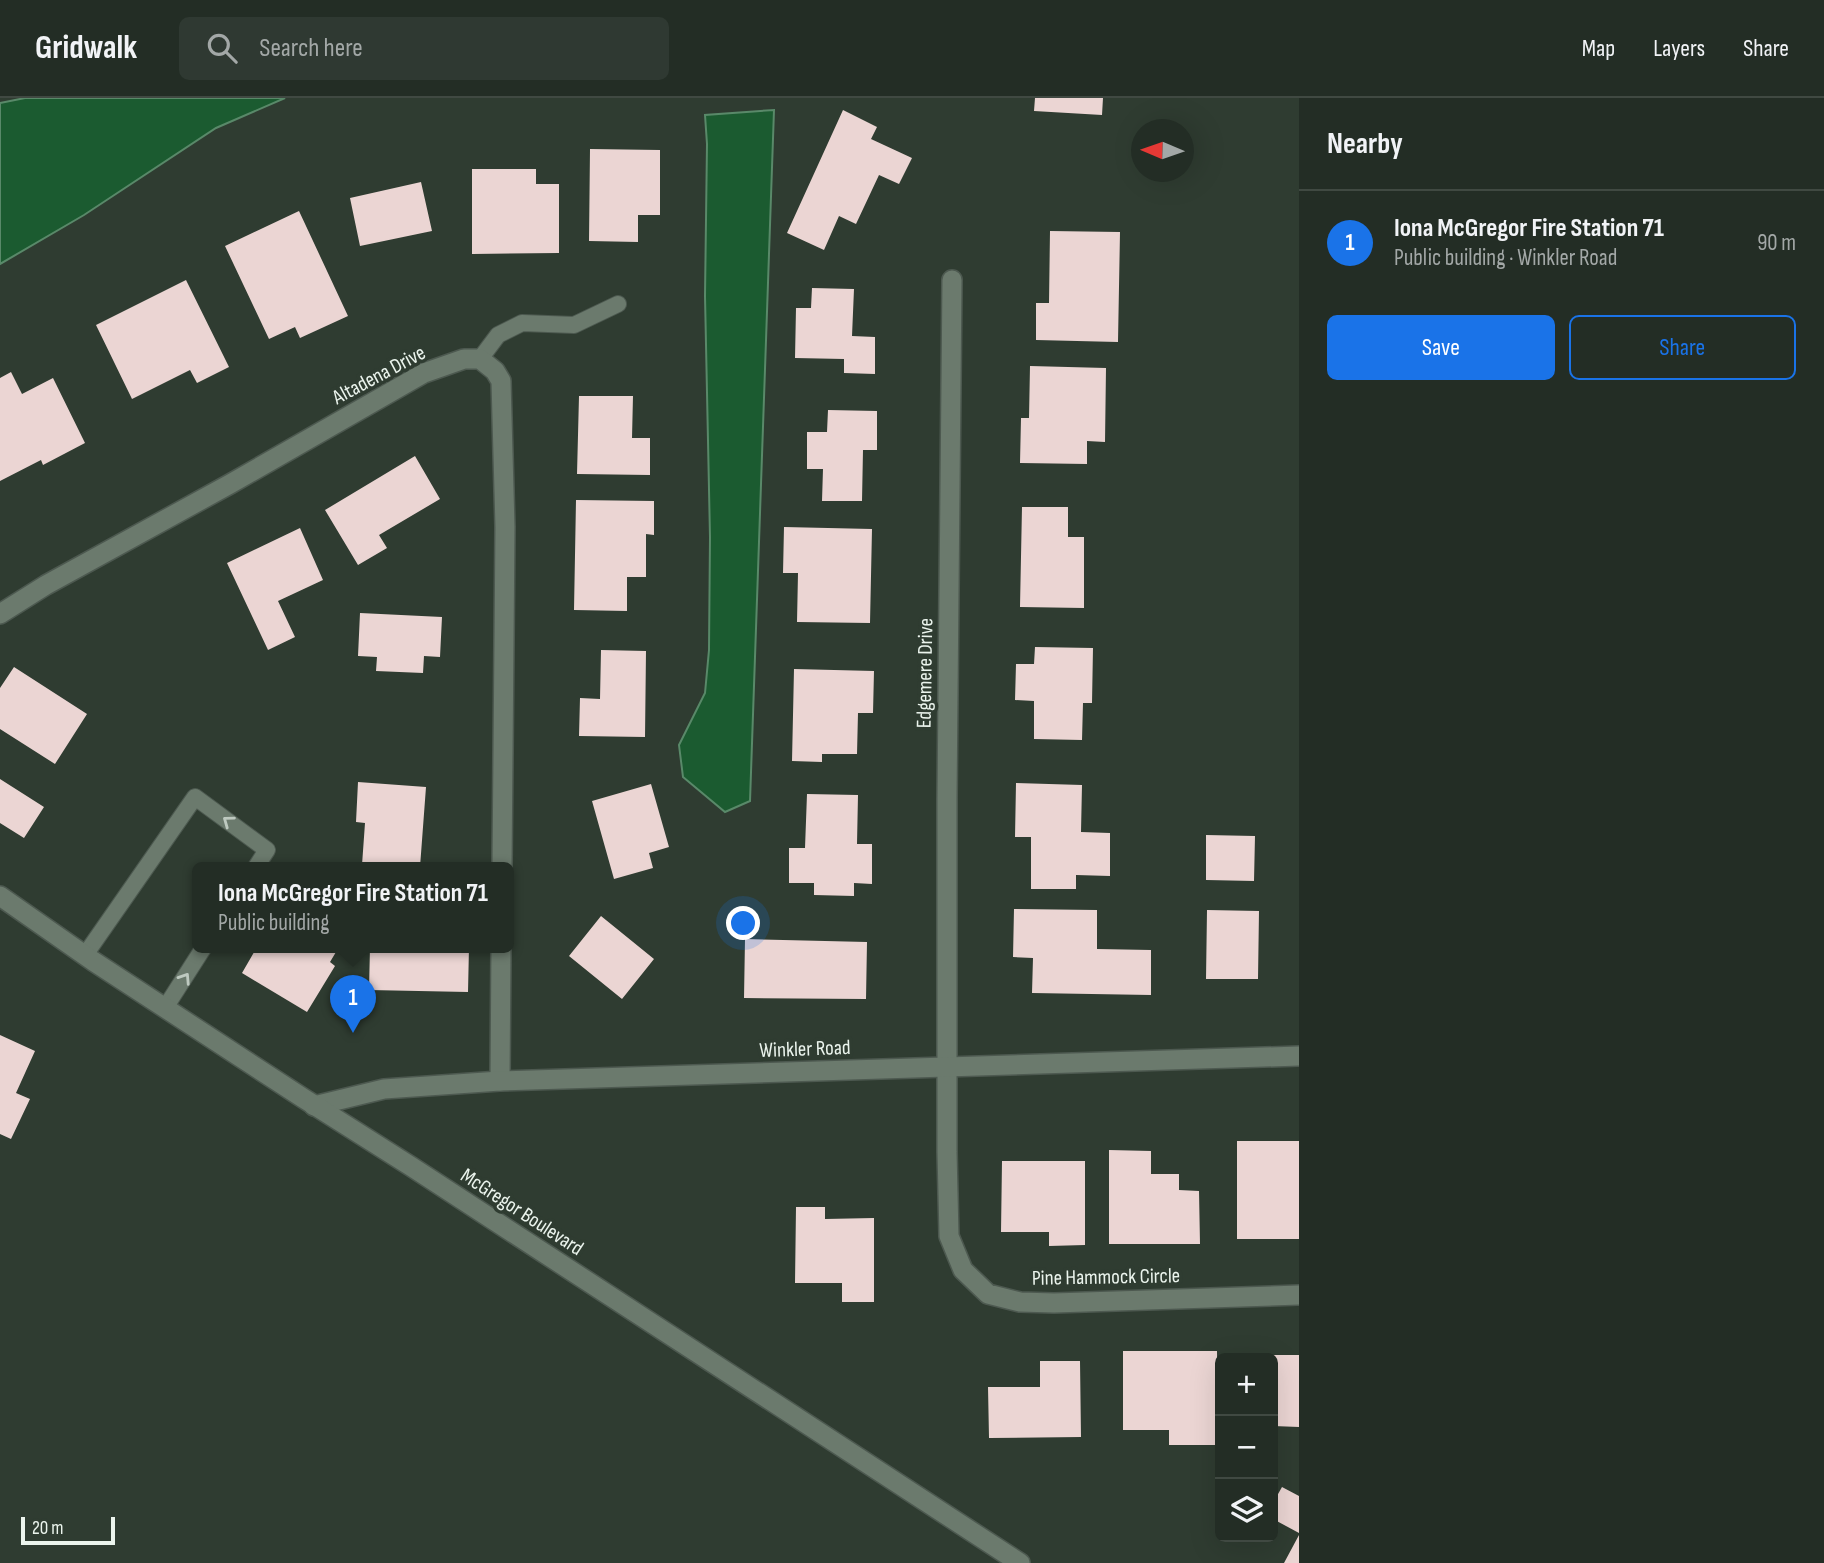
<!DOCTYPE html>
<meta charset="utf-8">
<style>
body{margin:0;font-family:"Sofia Sans Condensed",sans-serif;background:#2f3932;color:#f1f3f6}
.controls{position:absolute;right:21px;bottom:21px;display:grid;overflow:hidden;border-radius:10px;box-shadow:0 7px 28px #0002}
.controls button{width:63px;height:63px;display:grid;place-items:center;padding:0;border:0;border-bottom:2px solid #404942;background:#232d25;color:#f1f3f6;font:35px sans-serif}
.compass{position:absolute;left:1131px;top:21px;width:63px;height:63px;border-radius:50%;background:#232d25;box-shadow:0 7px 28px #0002;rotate:272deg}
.scale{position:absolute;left:21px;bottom:18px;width:94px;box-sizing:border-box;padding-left:7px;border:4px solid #ebf4ed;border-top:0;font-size:19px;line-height:24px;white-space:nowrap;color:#ebf4ed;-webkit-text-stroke:5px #2f3c31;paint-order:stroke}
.you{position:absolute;left:744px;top:826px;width:24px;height:24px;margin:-18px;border:5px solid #fff;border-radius:50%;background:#1a73e8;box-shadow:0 0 0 10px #1a73e833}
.badge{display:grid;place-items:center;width:46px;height:46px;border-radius:50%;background:#1a73e8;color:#fff;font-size:23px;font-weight:700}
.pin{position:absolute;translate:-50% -58px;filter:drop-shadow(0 2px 4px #0008)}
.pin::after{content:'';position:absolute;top:37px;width:24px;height:21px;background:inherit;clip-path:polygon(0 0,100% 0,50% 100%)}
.popup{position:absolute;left:192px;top:764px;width:322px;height:91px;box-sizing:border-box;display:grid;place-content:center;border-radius:10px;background:#232d25;filter:drop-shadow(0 2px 5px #0005);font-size:23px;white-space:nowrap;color:#a3a8a7}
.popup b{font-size:26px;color:#f1f3f6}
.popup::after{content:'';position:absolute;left:50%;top:100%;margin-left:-14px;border:14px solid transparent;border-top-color:#232d25}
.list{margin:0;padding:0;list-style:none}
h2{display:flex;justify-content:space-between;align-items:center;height:91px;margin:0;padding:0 28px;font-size:30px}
h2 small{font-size:23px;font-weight:400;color:#a3a8a7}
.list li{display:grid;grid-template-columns:46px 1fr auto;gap:21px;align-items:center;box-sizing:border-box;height:105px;padding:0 28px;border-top:2px solid #404942}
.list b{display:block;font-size:26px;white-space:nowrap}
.list p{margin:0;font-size:23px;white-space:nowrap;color:#a3a8a7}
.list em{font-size:23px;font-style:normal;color:#a3a8a7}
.actions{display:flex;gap:14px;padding:21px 28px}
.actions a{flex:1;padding:16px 0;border:2px solid #1a73e8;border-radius:10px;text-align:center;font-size:24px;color:#1a73e8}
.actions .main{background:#1a73e8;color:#fff}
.icon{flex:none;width:38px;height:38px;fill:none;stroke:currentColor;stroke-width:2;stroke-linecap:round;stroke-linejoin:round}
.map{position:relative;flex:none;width:1299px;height:1465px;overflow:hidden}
header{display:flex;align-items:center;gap:42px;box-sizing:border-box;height:98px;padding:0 35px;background:#232d25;border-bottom:2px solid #404942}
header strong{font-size:33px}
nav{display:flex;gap:38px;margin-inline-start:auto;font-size:24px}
.search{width:490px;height:63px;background:#2f3932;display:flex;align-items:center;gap:18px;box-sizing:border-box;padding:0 24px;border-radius:10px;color:#a3a8a7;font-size:26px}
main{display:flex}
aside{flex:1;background:#232d25}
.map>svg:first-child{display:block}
.water{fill:#1b5b30;stroke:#598969;stroke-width:2}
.building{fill:#ebd5d3}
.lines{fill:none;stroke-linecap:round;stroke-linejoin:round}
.service-casing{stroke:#4d5950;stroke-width:18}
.minor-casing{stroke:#4d5950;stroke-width:22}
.tertiary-casing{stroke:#4d5950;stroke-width:22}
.secondary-casing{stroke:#4d5950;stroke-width:22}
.service{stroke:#6b7a6d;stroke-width:16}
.minor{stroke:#6b7a6d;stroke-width:19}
.tertiary{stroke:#6b7a6d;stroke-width:19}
.secondary{stroke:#6b7a6d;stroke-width:19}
.oneway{stroke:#bec9c0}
.labels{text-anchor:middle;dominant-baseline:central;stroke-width:7;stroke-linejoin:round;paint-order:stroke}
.street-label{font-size:21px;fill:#ebf4ed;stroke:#2f3c31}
</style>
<header>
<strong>Gridwalk</strong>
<div class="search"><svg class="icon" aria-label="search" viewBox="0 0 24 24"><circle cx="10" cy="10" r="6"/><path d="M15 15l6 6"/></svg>Search here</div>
<nav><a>Map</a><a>Layers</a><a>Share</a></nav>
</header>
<main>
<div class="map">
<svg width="1299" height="1465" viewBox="0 0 1299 1465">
<rect width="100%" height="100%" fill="#2f3c31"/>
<path class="water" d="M25 0H285L216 30 84 117 0 166V5Z
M774 12 750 703 725 714 683 679 679 647 705 595 709 552 710 439 705 198 707 46 705 17Z"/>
<path class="building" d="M1035 0H1103L1102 17 1034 13Z
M843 12 877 29 871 41 912 60 899 86 879 77 856 126 839 118 824 152 787 135Z
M590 51 660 52V117H638V144L589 143Z
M472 71H536V86H559V155L472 156Z
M421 84 432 133 360 148 350 100Z
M299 113 348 218 300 240 295 229 269 241 225 148Z
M1050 133 1120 134 1118 244 1036 242V205H1049Z
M186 182 229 269 197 285 190 272 132 301 96 227Z
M812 190 854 191 852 238 875 239V276L844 275V261L795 260 796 210H811Z
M1030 268 1106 270 1105 344 1087 343V366L1020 365 1021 320H1029Z
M11 274 22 296 53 280 85 345 43 367 41 362 0 383V280Z
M579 298H633L632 340H650V377L577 376Z
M828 312 877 313V352H863L862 403H822L823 371H807V334H827Z
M415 358 440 401 379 437 387 450 358 467 325 412Z
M576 402 654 403V437L646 436V479H627V513L574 512Z
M1022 409H1068V439H1084V510L1020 509Z
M784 429 872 431 870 525 797 524 798 475H783Z
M300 430 323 482 278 503 295 539 268 552 227 465Z
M360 515 442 519 440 559 424 558 423 575 376 573 377 559 358 558Z
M1035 549 1093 550 1092 605H1083L1082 642 1034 641V603L1015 602 1016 566H1034Z
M601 552 646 553 645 639 579 638 580 600 600 601Z
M14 569 87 616 55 666 0 631V590Z
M794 571 874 573 873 615H858L857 656H822V664L792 663Z
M0 681 44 709 24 740 0 725Z
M358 684 426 689 420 769 362 767 365 725 356 724Z
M1016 685 1082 687 1081 734 1110 735V778L1076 777V791H1031V739H1015Z
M651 686 669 749 649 755 653 770 614 781 592 703Z
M807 696 858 697 857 746H872V786L854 785V798L814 797V785H789V750H805Z
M1206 737 1255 738 1254 783 1206 782Z
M1014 811 1097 812V851L1151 852V897L1032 895 1033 860 1013 859Z
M1207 812 1259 813 1258 881H1206Z
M601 818 654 861 622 901 569 858Z
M745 841 867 844 866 901 744 900Z
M257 849H339L330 864 335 868 307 914 242 875Z
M370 849H469L468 894 369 892Z
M0 937 35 953 16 995 30 1001 11 1041 0 1036Z
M1237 1043H1299V1141H1237Z
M1109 1052 1151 1053V1076H1179V1092L1199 1093 1200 1146H1109Z
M1002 1063H1085V1147L1049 1148V1134H1001Z
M796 1109H825V1121L874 1120V1204H842V1185H795Z
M1123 1253H1217L1218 1347H1169V1332H1123Z
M1247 1257H1299V1329L1273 1328V1260H1247Z
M1040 1263H1080L1081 1339 989 1340 988 1289H1040Z
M1282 1389 1299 1398V1435L1273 1421V1405Z
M1299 1437V1465H1284Z"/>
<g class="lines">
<g class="service-casing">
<path id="service" d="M480 261 498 237 522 225 574 227 618 206
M85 857 195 699 267 752 256 769
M165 910 204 849"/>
</g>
<g class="minor-casing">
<path id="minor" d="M952 182 947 700V1054L949 1138 963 1172 988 1196 1020 1204 1054 1205 1299 1197
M0 516 46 487 230 386 424 275 464 261H480L495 273 501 283 505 429 502 769
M500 983 501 849"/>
</g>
<g class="tertiary-casing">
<path id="tertiary" d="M314 1008 384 991 500 983 1299 958"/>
</g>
<g class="secondary-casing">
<path id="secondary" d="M0 798 93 863 303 1000 412 1069 1020 1465"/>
</g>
<use href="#service" class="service"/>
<use href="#minor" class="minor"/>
<use href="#tertiary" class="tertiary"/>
<use href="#secondary" class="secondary"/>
</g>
<defs><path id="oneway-chevron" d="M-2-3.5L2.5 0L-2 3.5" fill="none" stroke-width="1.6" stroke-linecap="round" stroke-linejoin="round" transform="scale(1.75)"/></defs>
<g class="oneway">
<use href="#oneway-chevron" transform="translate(228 723) rotate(-144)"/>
<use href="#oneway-chevron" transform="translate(185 880) rotate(-57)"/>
</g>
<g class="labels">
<g class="street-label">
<text transform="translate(379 277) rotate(-28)">Altadena Drive</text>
<text transform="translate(925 575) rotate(-89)">Edgemere Drive</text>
<text transform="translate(805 951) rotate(-2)">Winkler Road</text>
<text transform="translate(522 1114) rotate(33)">McGregor Boulevard</text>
<text transform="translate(1106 1179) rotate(-1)">Pine Hammock Circle</text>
</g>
</g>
</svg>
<div class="controls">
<button>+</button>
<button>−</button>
<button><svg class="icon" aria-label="layers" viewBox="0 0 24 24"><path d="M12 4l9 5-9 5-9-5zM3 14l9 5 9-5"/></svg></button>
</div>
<svg class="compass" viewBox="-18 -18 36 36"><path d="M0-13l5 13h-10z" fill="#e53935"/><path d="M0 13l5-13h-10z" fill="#a3a8a7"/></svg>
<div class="scale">20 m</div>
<div class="you"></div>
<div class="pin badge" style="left:353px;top:935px">1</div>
<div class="popup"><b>Iona McGregor Fire Station 71</b>Public building</div>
</div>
<aside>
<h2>Nearby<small></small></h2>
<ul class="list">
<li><span class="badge">1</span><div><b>Iona McGregor Fire Station 71</b><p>Public building · Winkler Road</p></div><em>90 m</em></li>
</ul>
<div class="actions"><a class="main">Save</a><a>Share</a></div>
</aside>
</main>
